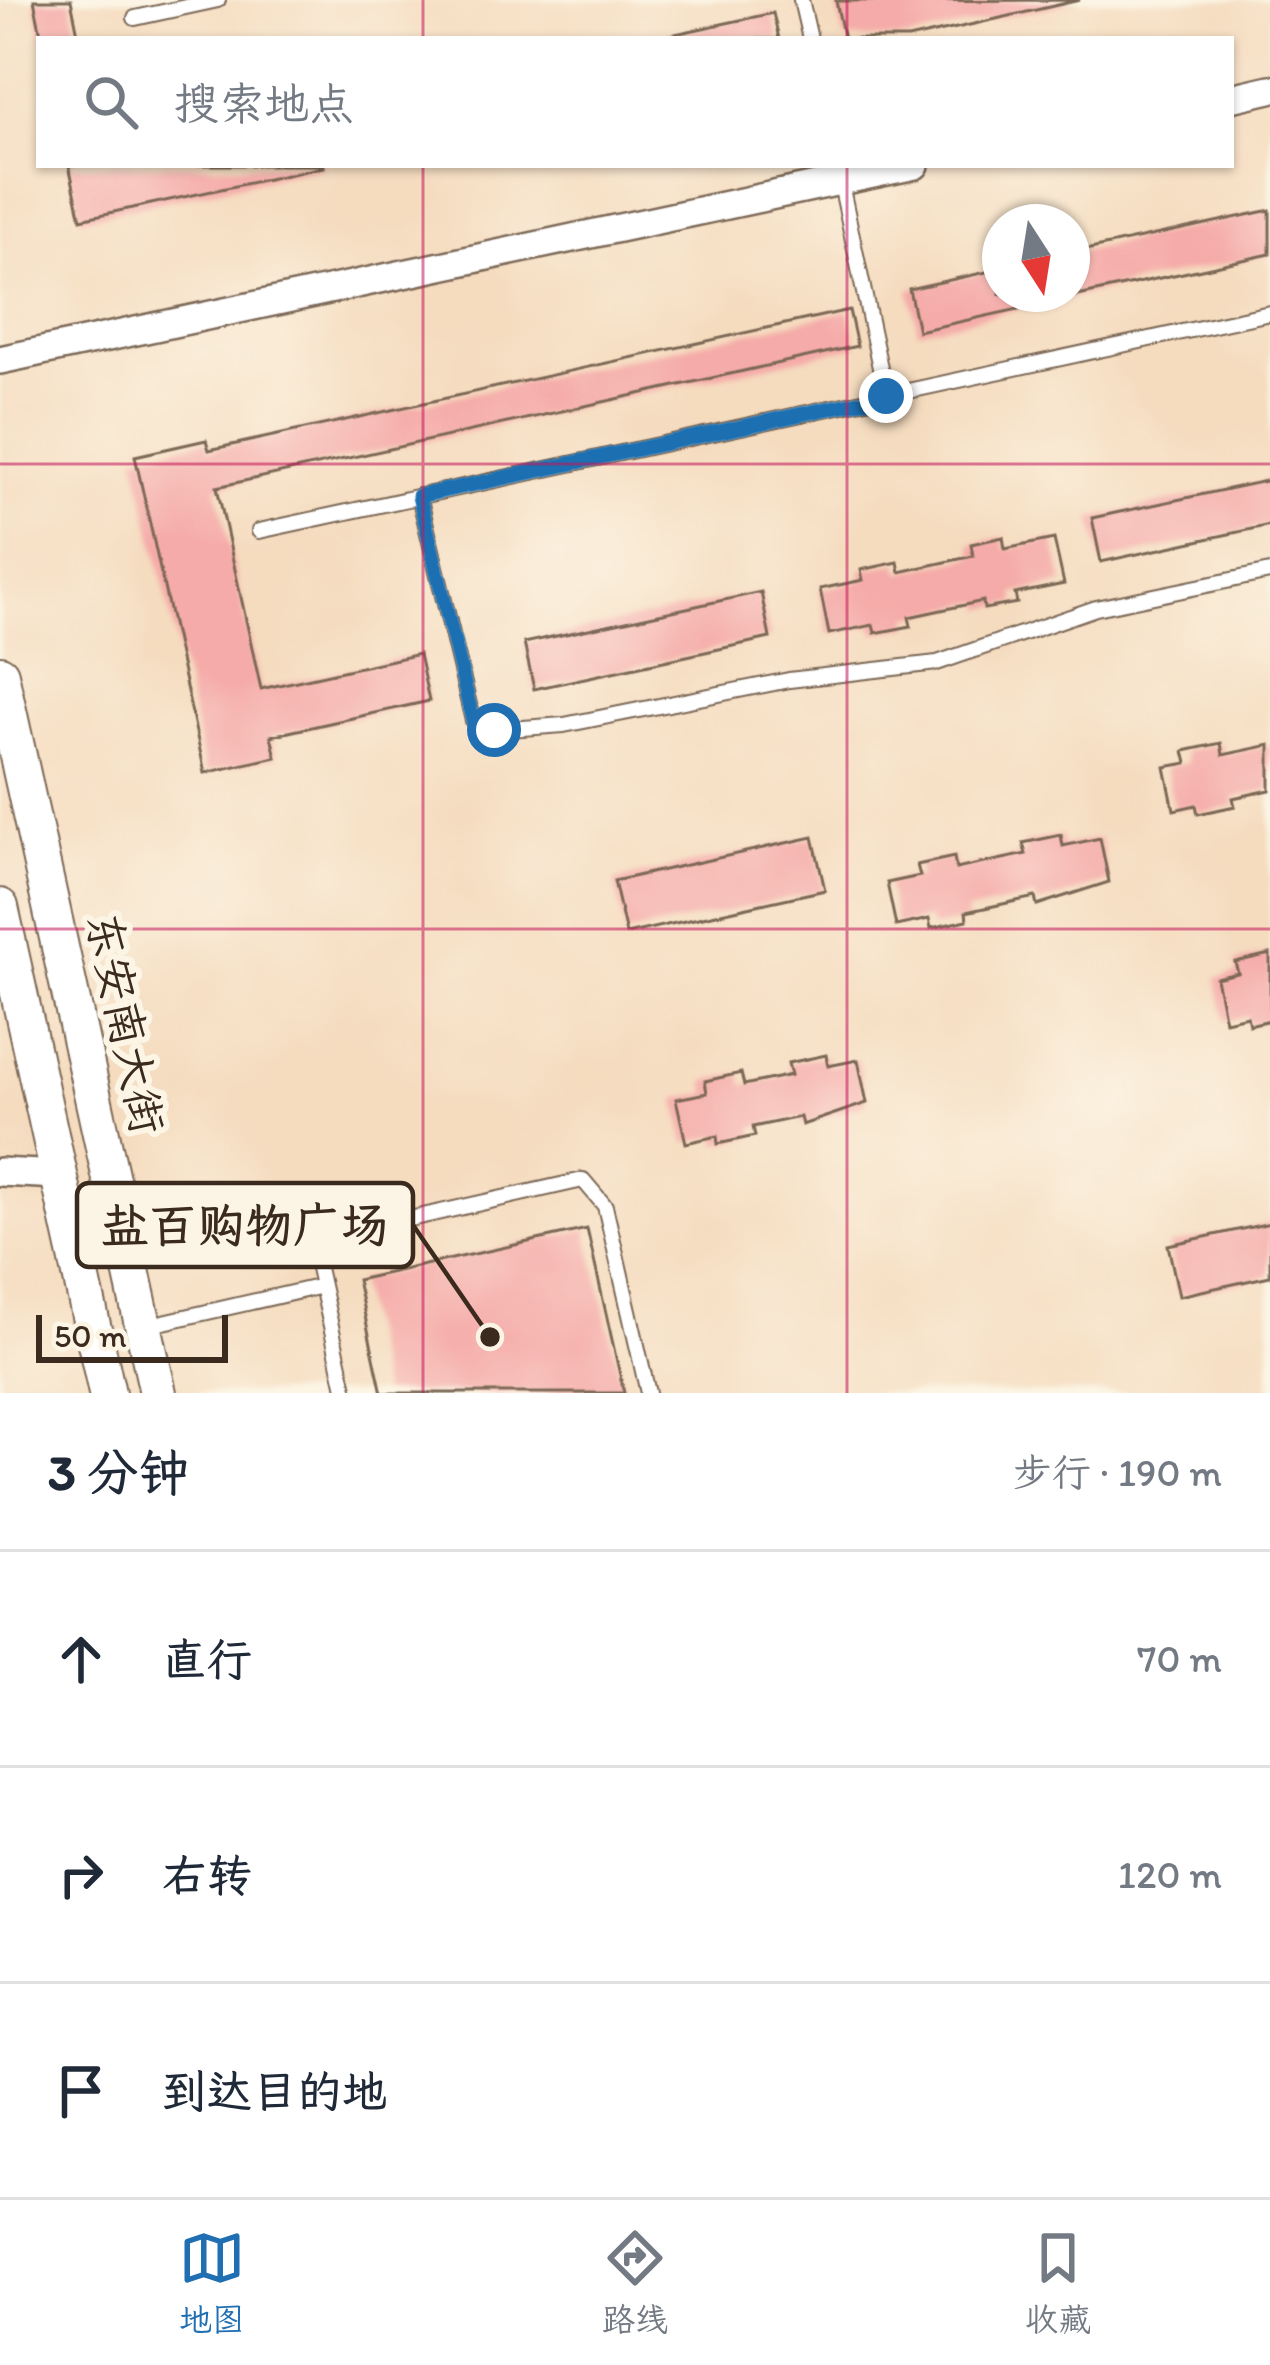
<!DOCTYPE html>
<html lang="zh">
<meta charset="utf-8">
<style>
body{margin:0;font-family:Itim,"LXGW WenKai TC",sans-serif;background:#f6f6f7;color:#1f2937}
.compass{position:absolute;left:982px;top:204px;width:108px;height:108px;border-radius:50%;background:#fff;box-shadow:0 3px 9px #0004;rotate:168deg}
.scale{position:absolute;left:36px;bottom:30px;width:192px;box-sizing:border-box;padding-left:12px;border:6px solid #3b2a1e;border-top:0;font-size:33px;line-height:42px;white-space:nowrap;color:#3b2a1e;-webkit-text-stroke:9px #fcf5e5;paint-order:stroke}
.stop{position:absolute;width:36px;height:36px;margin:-27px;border:9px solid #1f6fb2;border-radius:50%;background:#fff}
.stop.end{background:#1f6fb2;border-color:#fff;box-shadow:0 3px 12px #0008}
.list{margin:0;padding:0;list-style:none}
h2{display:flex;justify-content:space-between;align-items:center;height:156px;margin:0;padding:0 48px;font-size:51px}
h2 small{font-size:39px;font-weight:400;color:#747a83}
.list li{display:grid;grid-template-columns:78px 1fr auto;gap:36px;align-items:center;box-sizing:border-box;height:216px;padding:0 48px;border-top:3px solid #e0e1e3}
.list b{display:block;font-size:45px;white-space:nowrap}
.list em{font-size:39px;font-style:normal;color:#747a83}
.icon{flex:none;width:66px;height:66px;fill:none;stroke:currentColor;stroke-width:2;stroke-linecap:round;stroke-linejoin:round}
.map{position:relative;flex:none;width:1270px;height:1393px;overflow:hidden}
.search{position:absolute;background:#fff;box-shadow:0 3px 9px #0004;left:36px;right:36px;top:36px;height:132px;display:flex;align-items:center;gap:30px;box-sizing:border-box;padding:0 42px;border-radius:0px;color:#747a83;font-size:45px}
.sheet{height:804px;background:#fff}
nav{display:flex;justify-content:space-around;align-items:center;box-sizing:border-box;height:168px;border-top:3px solid #e0e1e3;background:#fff;font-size:33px;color:#747a83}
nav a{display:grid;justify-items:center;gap:6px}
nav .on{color:#1f6fb2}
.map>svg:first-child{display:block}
.building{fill:#f5aba9}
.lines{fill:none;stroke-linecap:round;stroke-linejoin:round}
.service-casing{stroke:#7c6856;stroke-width:18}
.minor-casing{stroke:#7c6856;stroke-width:32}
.secondary-casing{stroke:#7c6856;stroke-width:40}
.service{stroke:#fff;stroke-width:14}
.minor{stroke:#fff;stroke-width:27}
.secondary{stroke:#fff;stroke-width:36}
.route{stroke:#1f6fb2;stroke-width:15}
.grid{fill:none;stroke:#c2185b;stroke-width:3;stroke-opacity:0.55}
.labels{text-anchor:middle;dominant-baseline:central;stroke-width:12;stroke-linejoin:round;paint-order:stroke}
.street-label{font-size:45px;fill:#3b2a1e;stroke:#fcf5e5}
.leader{fill:none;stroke:#3b2a1e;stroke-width:4.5}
.callout-dot{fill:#3b2a1e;stroke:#fcf5e5;stroke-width:4.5}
.callout{fill:#fcf5e5;stroke:#3b2a1e;stroke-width:4.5}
.callout-label{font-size:48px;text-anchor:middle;font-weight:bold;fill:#3b2a1e}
</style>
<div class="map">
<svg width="1270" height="1393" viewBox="0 0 1270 1393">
<rect width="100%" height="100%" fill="#fcf5e5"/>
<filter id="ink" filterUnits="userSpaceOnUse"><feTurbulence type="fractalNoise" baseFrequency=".00833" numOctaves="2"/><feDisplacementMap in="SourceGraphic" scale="24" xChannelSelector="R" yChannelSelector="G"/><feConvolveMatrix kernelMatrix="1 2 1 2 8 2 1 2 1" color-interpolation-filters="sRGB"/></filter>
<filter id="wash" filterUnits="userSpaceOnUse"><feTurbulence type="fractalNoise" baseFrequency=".004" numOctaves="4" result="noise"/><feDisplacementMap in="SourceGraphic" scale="48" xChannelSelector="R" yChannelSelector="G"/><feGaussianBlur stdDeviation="2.7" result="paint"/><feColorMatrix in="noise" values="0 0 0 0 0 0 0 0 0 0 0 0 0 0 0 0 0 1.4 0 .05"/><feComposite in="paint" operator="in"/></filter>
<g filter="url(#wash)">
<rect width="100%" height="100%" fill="#f5dcbf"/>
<g id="blocks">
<path class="building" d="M34 0H71L79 39H42Z
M1080 0 908 39H844L836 1Z
M773 13 779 39H661V37Z
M69 165H324V167L81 219Z
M1270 210V254L918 331 909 289 1000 269V294H1072V253Z
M849 310 857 346 217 487 261 689 419 654 429 701 271 736 276 757 205 773 135 456 206 440 209 450Z
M1270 480V525L1101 562 1092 518Z
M1003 537 1005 549 1054 539 1064 584 1015 594 1017 603 984 609 983 601 909 617 911 626 875 633 873 625 829 634 820 589 863 580 861 570 898 562 900 572 973 556 971 544Z
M761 592 770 638 534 689 524 643Z
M1221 743 1223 755 1270 745V790L1233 798 1235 806 1198 814 1196 805 1174 810 1165 767 1187 763 1184 751Z
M1061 835 1063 846 1100 838 1109 882 1037 905 1035 897 966 912 967 920 931 928 929 919 896 926 887 883 920 876 917 865 954 857 956 869 1026 854 1023 843Z
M813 837 825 890 626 934 614 881Z
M1270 954V1020L1249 1025 1247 1016 1225 1021 1216 978 1238 973 1235 962Z
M826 1055 828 1066 858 1060 867 1103 802 1125 800 1117 753 1127 755 1136 718 1144 717 1136 686 1143 676 1099 707 1093 705 1081 741 1073 744 1085 791 1075 788 1063Z
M1270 1223V1276L1179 1296 1168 1245Z
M587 1229 624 1393H382L357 1280Z"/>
</g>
</g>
<g filter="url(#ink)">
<use href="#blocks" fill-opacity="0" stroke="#7c6856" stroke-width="3"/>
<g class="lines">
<g class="service-casing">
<path id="service" d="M801 0 810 39
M135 18 218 0
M837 165 886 396
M419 496 473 721 494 730 564 725 789 680 937 663 1096 608 1270 572
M259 531 1270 313
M146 1326 322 1286
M346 1393 312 1241 583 1180 605 1206 648 1393"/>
</g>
<g class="minor-casing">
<path id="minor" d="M1231 98 1270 89
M0 360 915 165
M0 1172 59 1175"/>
</g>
<g class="secondary-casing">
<path id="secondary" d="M0 674 158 1393
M0 907 107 1393"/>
</g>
<use href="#service" class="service"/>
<use href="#minor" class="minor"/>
<use href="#secondary" class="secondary"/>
</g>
</g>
<g class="lines" filter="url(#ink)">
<path class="route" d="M494 730 473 721 419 496 886 396"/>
</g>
<path class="grid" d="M423 0V39M847 0V39M423 165V1393M847 165V1393M0 464H1270M0 929H1270"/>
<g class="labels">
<g class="street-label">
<text transform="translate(126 1023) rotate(78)">东安南大街</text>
</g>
</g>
<path class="leader" d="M490 1337L413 1225"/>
<circle class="callout-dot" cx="490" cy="1337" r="12"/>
<rect class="callout" x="77" y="1183" width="336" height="84" rx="12"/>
<g class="callout-label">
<text x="245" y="1242">盐百购物广场</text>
</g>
</svg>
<svg class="compass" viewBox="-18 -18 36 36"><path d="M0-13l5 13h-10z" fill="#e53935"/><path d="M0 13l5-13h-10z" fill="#747a83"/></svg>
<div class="scale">50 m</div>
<div class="stop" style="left:494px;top:730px"></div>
<div class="stop end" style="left:886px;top:396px"></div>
<div class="search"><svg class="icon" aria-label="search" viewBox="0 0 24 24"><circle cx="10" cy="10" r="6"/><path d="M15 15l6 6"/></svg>搜索地点</div>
</div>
<section class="sheet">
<h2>3 分钟<small>步行 · 190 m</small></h2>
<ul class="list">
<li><svg class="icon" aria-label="ahead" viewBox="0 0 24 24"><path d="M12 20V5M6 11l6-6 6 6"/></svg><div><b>直行</b></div><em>70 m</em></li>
<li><svg class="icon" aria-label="right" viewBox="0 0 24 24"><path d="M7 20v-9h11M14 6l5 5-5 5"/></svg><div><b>右转</b></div><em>120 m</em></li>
<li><svg class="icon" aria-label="arrive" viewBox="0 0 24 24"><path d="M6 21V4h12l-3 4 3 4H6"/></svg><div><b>到达目的地</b></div></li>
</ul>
</section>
<nav>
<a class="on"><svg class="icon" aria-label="map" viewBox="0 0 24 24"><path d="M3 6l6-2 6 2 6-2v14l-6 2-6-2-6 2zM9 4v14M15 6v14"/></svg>地图</a>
<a><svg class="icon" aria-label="directions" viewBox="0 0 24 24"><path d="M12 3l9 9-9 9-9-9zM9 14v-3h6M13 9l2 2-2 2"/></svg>路线</a>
<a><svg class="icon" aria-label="saved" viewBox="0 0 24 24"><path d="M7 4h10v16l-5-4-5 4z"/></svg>收藏</a>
</nav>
